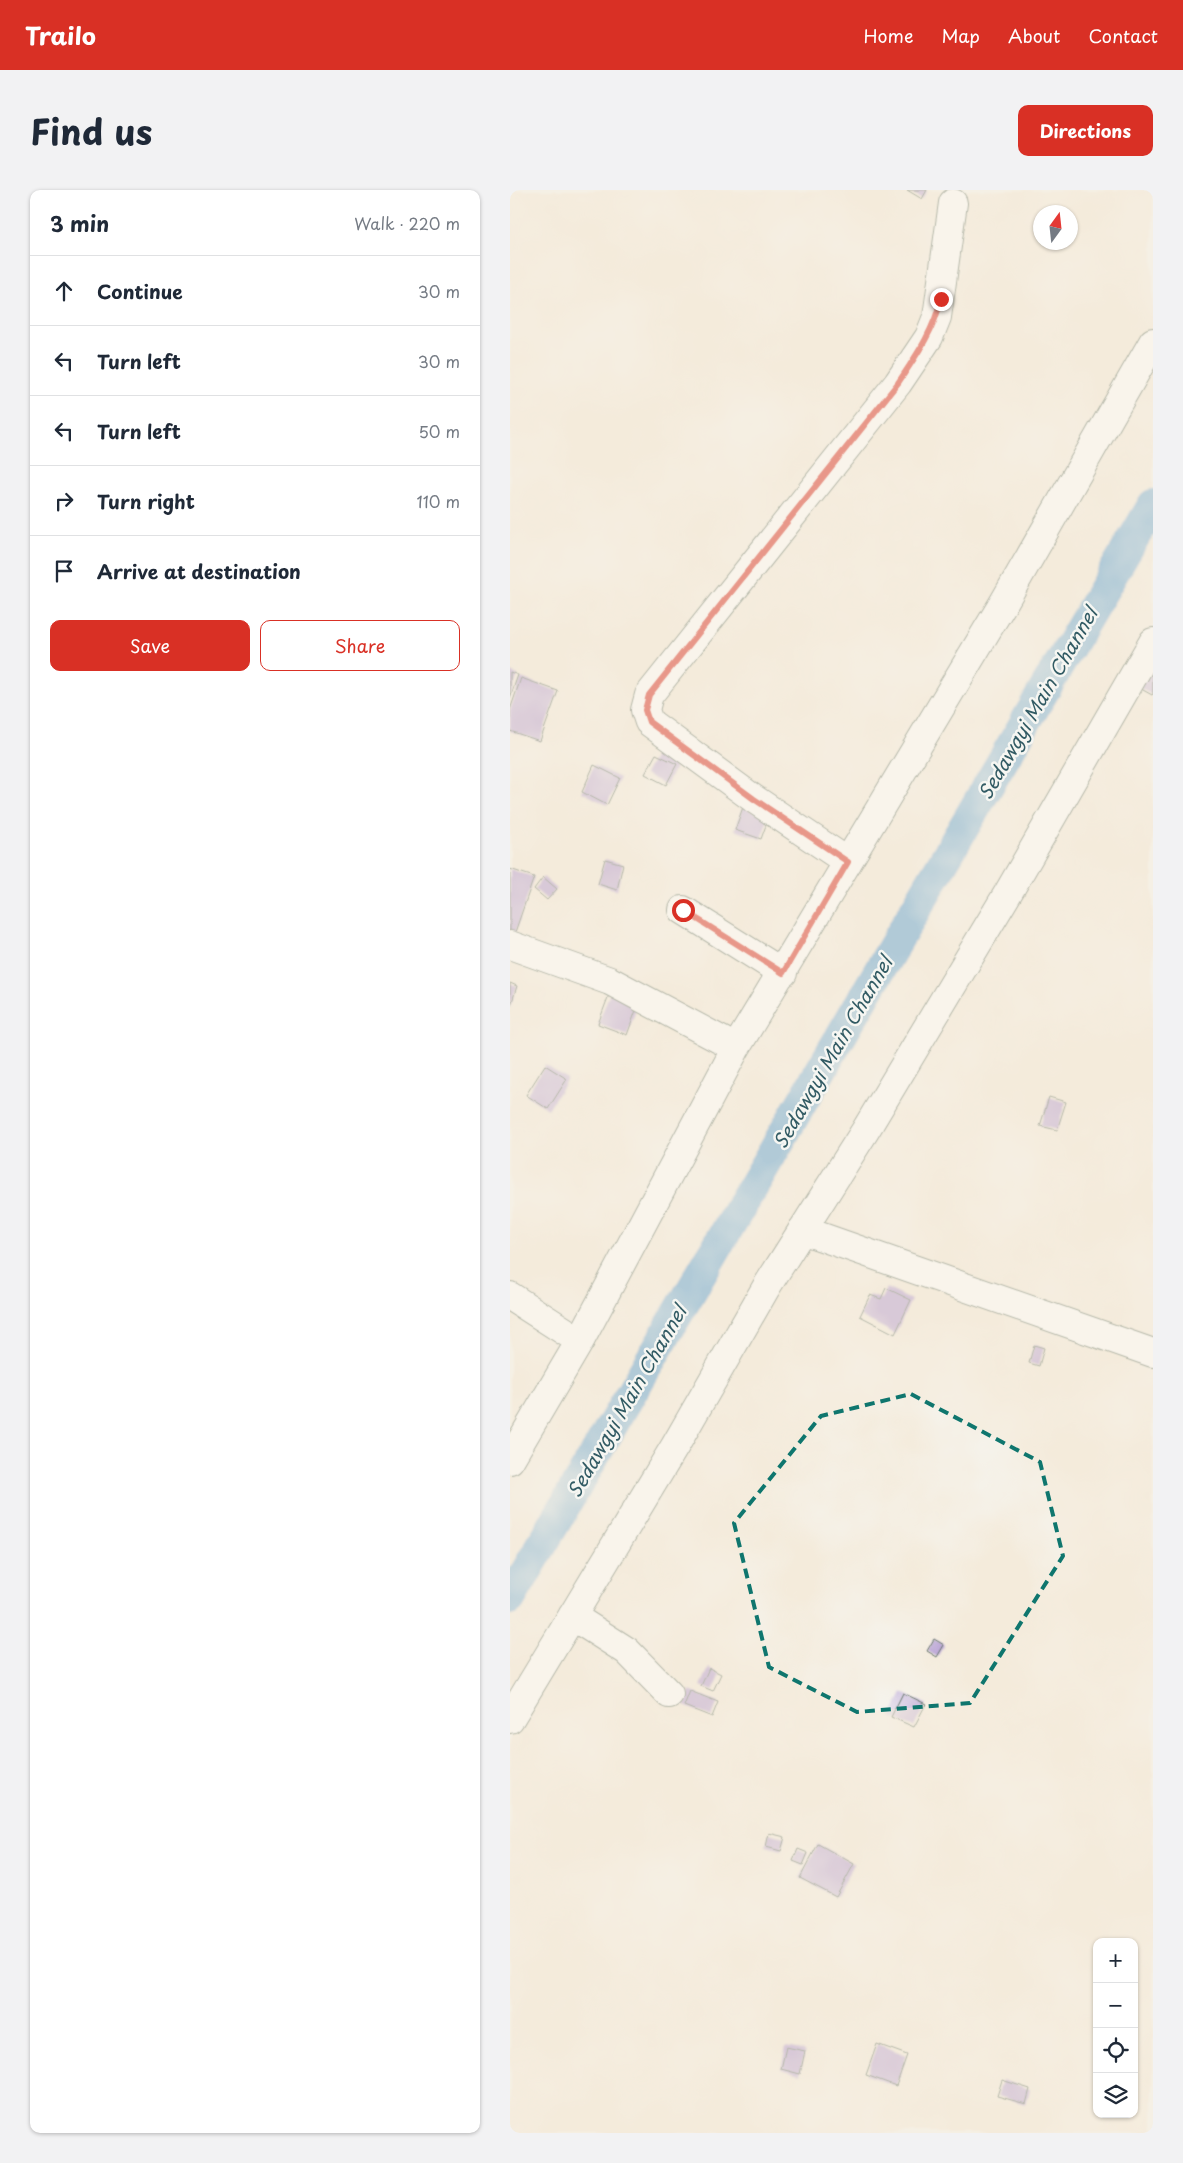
<!DOCTYPE html>
<meta charset="utf-8">
<style>
body{margin:0;font-family:"Playpen Sans",sans-serif;background:#f2f2f3;color:#1f2937}
.controls{position:absolute;right:15px;bottom:15px;display:grid;overflow:hidden;border-radius:10px;box-shadow:0 1px 4px #0004}
.controls button{width:45px;height:45px;display:grid;place-items:center;padding:0;border:0;border-bottom:1px solid #e0e1e3;background:#fff;color:#1f2937;font:25px sans-serif}
.compass{position:absolute;left:523px;top:15px;width:45px;height:45px;border-radius:50%;background:#fff;box-shadow:0 1px 4px #0004;rotate:15deg}
.stop{position:absolute;width:15px;height:15px;margin:-11px;border:4px solid #d93025;border-radius:50%;background:#fff}
.stop.end{background:#d93025;border-color:#fff;box-shadow:0 1px 5px #0008}
.list{margin:0;padding:0;list-style:none}
h2{display:flex;justify-content:space-between;align-items:center;height:65px;margin:0;padding:0 20px;font-size:21px}
h2 small{font-size:16px;font-weight:400;color:#747a83}
.list li{display:grid;grid-template-columns:32px 1fr auto;gap:15px;align-items:center;box-sizing:border-box;height:70px;padding:0 20px;border-top:1px solid #e0e1e3}
.list b{display:block;font-size:19px;white-space:nowrap}
.list em{font-size:16px;font-style:normal;color:#747a83}
.actions{display:flex;gap:10px;padding:15px 20px}
.actions a{flex:1;padding:11px 0;border:1px solid #d93025;border-radius:10px;text-align:center;font-size:18px;color:#d93025}
.actions .main{background:#d93025;color:#fff}
.icon{flex:none;width:28px;height:28px;fill:none;stroke:currentColor;stroke-width:2;stroke-linecap:round;stroke-linejoin:round}
.map{position:relative;flex:none;width:643px;height:1943px;overflow:hidden;border-radius:10px}
header{display:flex;align-items:center;gap:30px;box-sizing:border-box;height:70px;padding:0 25px;background:#d93025;color:#fff}
header strong{font-size:24px}
nav{display:flex;gap:28px;margin-inline-start:auto;font-size:18px}
.intro{display:flex;align-items:center;justify-content:space-between;box-sizing:border-box;height:120px;padding:0 30px}
h1{margin:0;font-size:35px}
.button{padding:12px 22px;border-radius:10px;background:#d93025;color:#fff;font-size:18px;font-weight:700}
main{display:flex;gap:30px;padding:0 30px}
aside{flex:1;background:#fff;border-radius:10px;box-shadow:0 1px 4px #0004}
.map>svg:first-child{display:block}
.lines{fill:none;stroke-linecap:round;stroke-linejoin:round}
.canal{stroke:#5fa2d3;stroke-width:32}
.building{fill:#b7a0d4}
.minor-casing{stroke:#6a7a6e;stroke-width:30}
.minor{stroke:#fff;stroke-width:28}
.route{stroke:#d93025;stroke-width:6}
.marked{fill:none;stroke:#0f766e;stroke-width:4;stroke-dasharray:10 6;stroke-linejoin:round}
.labels{text-anchor:middle;dominant-baseline:central;stroke-width:5;stroke-linejoin:round;paint-order:stroke}
.water-label{font-size:19px;font-style:italic;fill:#325b64;stroke:#f6f6f2}
</style>
<header>
<strong>Trailo</strong>
<nav><a>Home</a><a>Map</a><a>About</a><a>Contact</a></nav>
</header>
<div class="intro"><h1>Find us</h1><a class="button">Directions</a></div>
<main>
<aside>
<h2>3 min<small>Walk · 220 m</small></h2>
<ul class="list">
<li><svg class="icon" aria-label="ahead" viewBox="0 0 24 24"><path d="M12 20V5M6 11l6-6 6 6"/></svg><div><b>Continue</b></div><em>30 m</em></li>
<li><svg class="icon" aria-label="left" viewBox="0 0 24 24"><path d="M17 20v-9H6M10 6l-5 5 5 5"/></svg><div><b>Turn left</b></div><em>30 m</em></li>
<li><svg class="icon" aria-label="left" viewBox="0 0 24 24"><path d="M17 20v-9H6M10 6l-5 5 5 5"/></svg><div><b>Turn left</b></div><em>50 m</em></li>
<li><svg class="icon" aria-label="right" viewBox="0 0 24 24"><path d="M7 20v-9h11M14 6l5 5-5 5"/></svg><div><b>Turn right</b></div><em>110 m</em></li>
<li><svg class="icon" aria-label="arrive" viewBox="0 0 24 24"><path d="M6 21V4h12l-3 4 3 4H6"/></svg><div><b>Arrive at destination</b></div></li>
</ul>
<div class="actions"><a class="main">Save</a><a>Share</a></div>
</aside>
<div class="map">
<svg width="643" height="1943" viewBox="0 0 643 1943">
<rect width="100%" height="100%" fill="#f6f6f2"/>
<filter id="ink" filterUnits="userSpaceOnUse"><feTurbulence type="fractalNoise" baseFrequency=".02" numOctaves="2"/><feDisplacementMap in="SourceGraphic" scale="10" xChannelSelector="R" yChannelSelector="G"/><feConvolveMatrix kernelMatrix="1 2 1 2 8 2 1 2 1" color-interpolation-filters="sRGB"/></filter>
<filter id="wash" filterUnits="userSpaceOnUse"><feTurbulence type="fractalNoise" baseFrequency=".0096" numOctaves="4" result="noise"/><feDisplacementMap in="SourceGraphic" scale="20" xChannelSelector="R" yChannelSelector="G"/><feGaussianBlur stdDeviation="1.12" result="paint"/><feColorMatrix in="noise" values="0 0 0 0 0 0 0 0 0 0 0 0 0 0 0 0 0 1.4 0 .05"/><feComposite in="paint" operator="in"/></filter>
<g filter="url(#wash)">
<rect width="100%" height="100%" fill="#f4ebdb"/>
<g class="lines">
<path class="canal" d="M0 1409 643 315"/>
</g>
<g id="blocks">
<path class="building" d="M397 0H417L412 9Z
M643 472V504L642 505 624 495Z
M0 482 8 485 0 508Z
M11 488 48 501 30 551 0 541V520Z
M146 564 167 574 156 595 135 584Z
M84 575 110 588 97 615 72 602Z
M233 617 259 627 251 649 225 640Z
M95 669 113 674 107 700 88 694Z
M0 679 24 687 3 748H0Z
M33 687 47 699 37 710 24 699Z
M0 793 7 796 0 818Z
M100 802 129 812 117 845 88 834Z
M35 875 57 889 38 919 16 905Z
M539 907 556 912 547 940 530 936Z
M376 1098 401 1110 385 1144 350 1126 360 1105 371 1109Z
M524 1155 534 1158 529 1176 519 1173Z
M424 1449 434 1455 427 1467 417 1461Z
M199 1478 211 1484 203 1501 191 1496Z
M180 1501 208 1512 202 1527 174 1516Z
M393 1503 416 1514 404 1537 381 1527Z
M259 1643 275 1647 271 1661 256 1657Z
M308 1654 344 1674 326 1707 290 1688Z
M288 1659 298 1663 293 1675 283 1671Z
M367 1854 397 1865 386 1896 356 1885Z
M276 1857 295 1861 290 1884 271 1879Z
M492 1890 520 1899 516 1914 487 1906Z"/>
</g>
</g>
<g filter="url(#ink)">
<use href="#blocks" fill-opacity="0" stroke="#6a7a6e" stroke-width="1"/>
<g class="lines">
<g class="minor-casing">
<path id="minor" d="M338 672 244 609 139 532 135 520 139 505 388 193 419 147 427 127 443 13
M173 720 273 783
M0 755 100 791 226 858
M292 1040 643 1163
M0 1106 70 1151
M0 1270 70 1151 226 858 494 412 643 152
M62 1426 117 1461 159 1504
M0 1529 165 1256 257 1096 355 941 498 703 643 452"/>
</g>
<use href="#minor" class="minor"/>
</g>
</g>
<g class="lines" filter="url(#ink)">
<path class="route" d="M173 720 273 783 338 672 244 609 139 532 135 520 139 505 388 193C406 166 424 141 431 109"/>
</g>
<path d="M0 0H643V1943H0ZM401 1204 530 1272 553 1366 460 1513 347 1522 259 1477 224 1333 311 1226Z" fill="#f4ebdb" fill-opacity=".55" fill-rule="evenodd"/>
<path class="marked" d="M401 1204 530 1272 553 1366 460 1513 347 1522 259 1477 224 1333 311 1226Z"/>
<g class="labels">
<g class="water-label">
<text transform="translate(527 513) rotate(-60)">Sedawgyi Main Channel</text>
<text transform="translate(322 862) rotate(-60)">Sedawgyi Main Channel</text>
<text transform="translate(116 1211) rotate(-60)">Sedawgyi Main Channel</text>
</g>
</g>
</svg>
<div class="controls">
<button>+</button>
<button>−</button>
<button><svg class="icon" aria-label="locate" viewBox="0 0 24 24"><circle cx="12" cy="12" r="6"/><path d="M12 2v4M12 18v4M2 12h4M18 12h4"/></svg></button>
<button><svg class="icon" aria-label="layers" viewBox="0 0 24 24"><path d="M12 4l9 5-9 5-9-5zM3 14l9 5 9-5"/></svg></button>
</div>
<svg class="compass" viewBox="-18 -18 36 36"><path d="M0-13l5 13h-10z" fill="#e53935"/><path d="M0 13l5-13h-10z" fill="#747a83"/></svg>
<div class="stop" style="left:173px;top:720px"></div>
<div class="stop end" style="left:431px;top:109px"></div>
</div>
</main>
